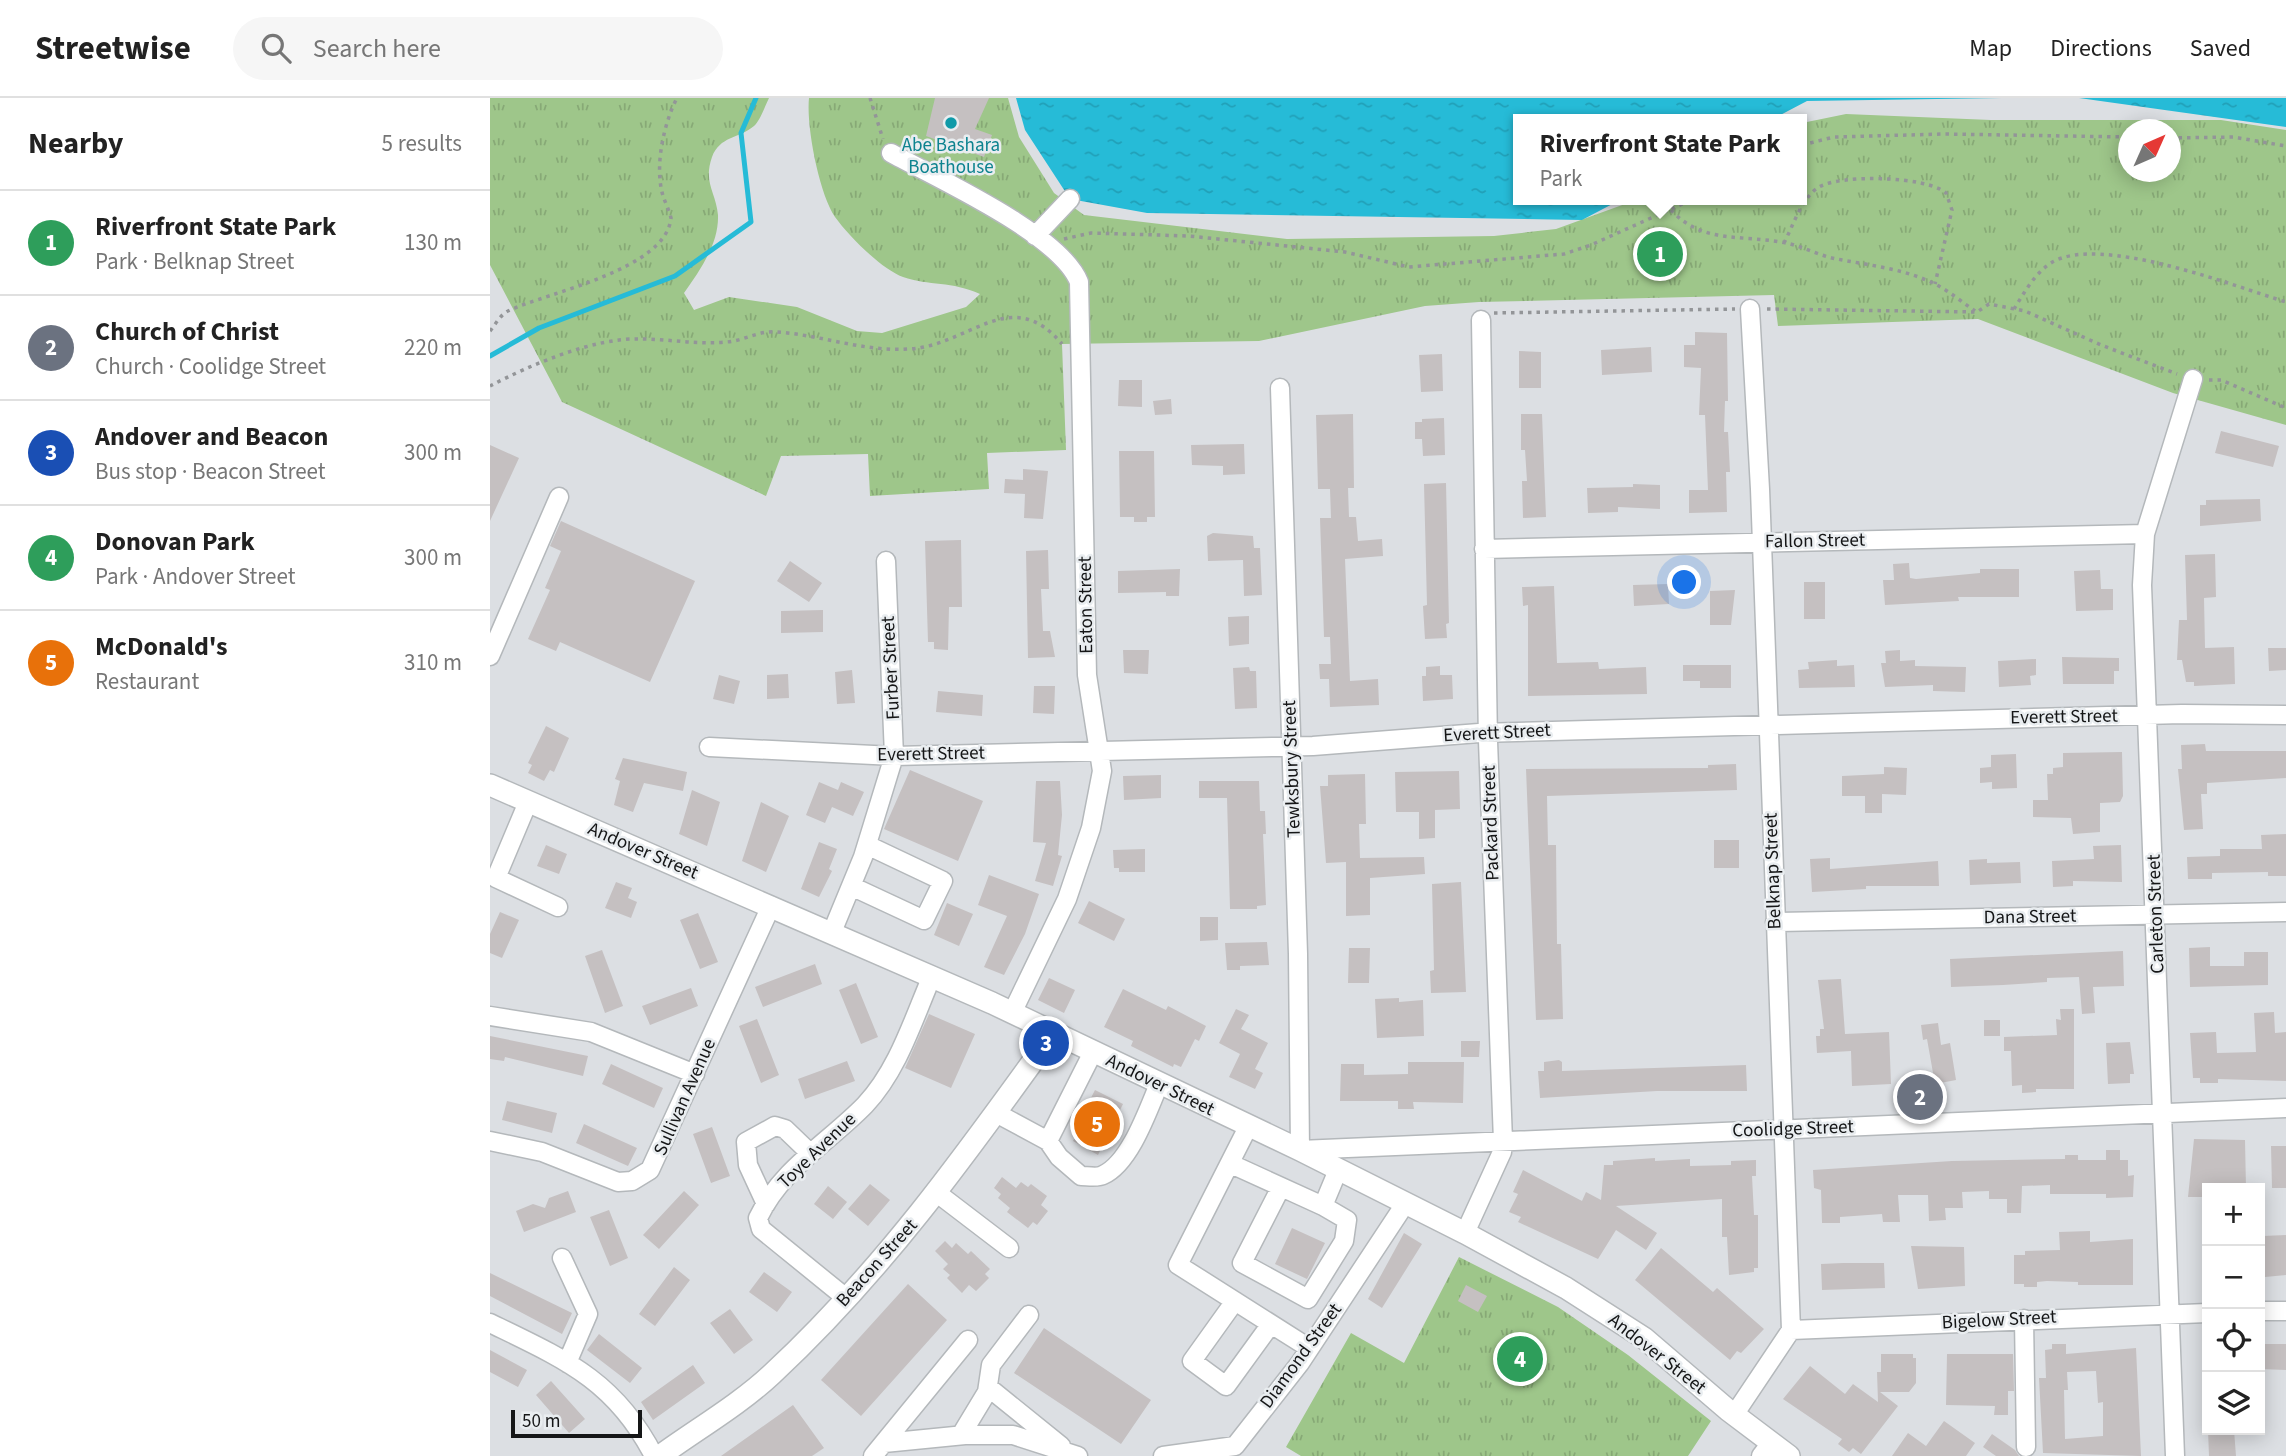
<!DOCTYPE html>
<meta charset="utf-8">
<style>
body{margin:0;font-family:"Source Sans 3",sans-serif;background:#f6f6f6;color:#222}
.controls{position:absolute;right:21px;bottom:21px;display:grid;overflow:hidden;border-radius:0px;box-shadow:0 4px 18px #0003}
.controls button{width:63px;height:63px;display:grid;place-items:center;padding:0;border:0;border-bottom:2px solid #e0e0e0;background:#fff;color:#222;font:35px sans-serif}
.compass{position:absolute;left:1628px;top:21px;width:63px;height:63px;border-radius:50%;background:#fff;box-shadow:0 4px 18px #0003;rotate:45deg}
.scale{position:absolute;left:21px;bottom:18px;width:131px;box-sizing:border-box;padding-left:7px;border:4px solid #151617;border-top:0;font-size:19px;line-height:24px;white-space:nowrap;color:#151617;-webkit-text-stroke:5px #e9edf0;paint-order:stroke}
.you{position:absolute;left:1195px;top:485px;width:24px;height:24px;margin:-18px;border:5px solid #fff;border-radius:50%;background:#1a73e8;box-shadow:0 0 0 10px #1a73e833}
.badge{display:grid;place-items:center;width:46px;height:46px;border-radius:50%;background:#1a73e8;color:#fff;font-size:23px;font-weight:700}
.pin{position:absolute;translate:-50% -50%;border:4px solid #fff;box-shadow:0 2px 7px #0006}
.popup{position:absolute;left:1023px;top:16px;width:294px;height:91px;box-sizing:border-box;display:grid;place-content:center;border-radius:0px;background:#fff;filter:drop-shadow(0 2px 5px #0005);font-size:23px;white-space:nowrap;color:#767676}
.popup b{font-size:26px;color:#222}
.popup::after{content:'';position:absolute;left:50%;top:100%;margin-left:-14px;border:14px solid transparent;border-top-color:#fff}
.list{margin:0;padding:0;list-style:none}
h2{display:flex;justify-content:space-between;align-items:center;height:91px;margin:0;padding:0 28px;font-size:30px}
h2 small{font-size:23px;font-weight:400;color:#767676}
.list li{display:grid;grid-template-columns:46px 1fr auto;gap:21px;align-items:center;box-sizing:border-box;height:105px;padding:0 28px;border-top:2px solid #e0e0e0}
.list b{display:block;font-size:26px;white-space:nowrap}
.list p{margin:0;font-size:23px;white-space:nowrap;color:#767676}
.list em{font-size:23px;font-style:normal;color:#767676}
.icon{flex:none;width:38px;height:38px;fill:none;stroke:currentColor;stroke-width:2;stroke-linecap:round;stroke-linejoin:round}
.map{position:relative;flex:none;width:1796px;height:1358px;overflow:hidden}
header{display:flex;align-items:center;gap:42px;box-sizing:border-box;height:98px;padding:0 35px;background:#fff;border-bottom:2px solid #e0e0e0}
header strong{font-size:33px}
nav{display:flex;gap:38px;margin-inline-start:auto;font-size:24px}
.search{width:490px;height:63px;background:#f6f6f6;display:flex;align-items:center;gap:18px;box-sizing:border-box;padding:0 24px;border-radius:38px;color:#767676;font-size:26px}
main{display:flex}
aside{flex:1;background:#fff}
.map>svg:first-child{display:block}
.grass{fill:url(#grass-tufts);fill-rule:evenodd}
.water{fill:url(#water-ripples)}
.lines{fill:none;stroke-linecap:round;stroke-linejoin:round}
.stream{stroke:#26bbd7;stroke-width:5}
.building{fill:#c5c0c1;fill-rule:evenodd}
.minor-casing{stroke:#b4b8bb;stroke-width:21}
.major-casing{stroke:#b4b8bb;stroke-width:24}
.path{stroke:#939598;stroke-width:3.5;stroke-dasharray:3.5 5;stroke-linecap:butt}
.minor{stroke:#fff;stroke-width:18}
.major{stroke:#fff;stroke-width:21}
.culture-dot{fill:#0f9aa8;stroke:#e9edf0;stroke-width:2.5}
.labels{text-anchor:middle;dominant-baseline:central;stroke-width:5;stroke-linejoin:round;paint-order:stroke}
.culture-label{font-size:19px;fill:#0d838f;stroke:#e9edf0}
.street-label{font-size:19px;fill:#151617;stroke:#e9edf0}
</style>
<header>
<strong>Streetwise</strong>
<div class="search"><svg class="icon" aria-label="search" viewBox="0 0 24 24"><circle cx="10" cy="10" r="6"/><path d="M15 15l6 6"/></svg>Search here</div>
<nav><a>Map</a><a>Directions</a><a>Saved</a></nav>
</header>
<main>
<aside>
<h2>Nearby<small>5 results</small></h2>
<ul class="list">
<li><span class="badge" style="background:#2e9e5b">1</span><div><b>Riverfront State Park</b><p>Park · Belknap Street</p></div><em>130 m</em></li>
<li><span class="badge" style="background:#6b7280">2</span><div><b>Church of Christ</b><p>Church · Coolidge Street</p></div><em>220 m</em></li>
<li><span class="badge" style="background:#1a4fb4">3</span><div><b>Andover and Beacon</b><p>Bus stop · Beacon Street</p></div><em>300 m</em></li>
<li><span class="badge" style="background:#2e9e5b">4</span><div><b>Donovan Park</b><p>Park · Andover Street</p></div><em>300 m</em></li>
<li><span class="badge" style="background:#e8710a">5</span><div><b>McDonald's</b><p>Restaurant</p></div><em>310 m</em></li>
</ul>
</aside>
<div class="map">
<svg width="1796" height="1358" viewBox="0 0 1796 1358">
<defs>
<pattern id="grass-tufts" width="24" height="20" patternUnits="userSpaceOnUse" patternTransform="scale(1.75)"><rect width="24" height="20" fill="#9ec68a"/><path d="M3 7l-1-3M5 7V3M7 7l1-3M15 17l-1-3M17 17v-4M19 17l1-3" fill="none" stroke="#87a976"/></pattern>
<pattern id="water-ripples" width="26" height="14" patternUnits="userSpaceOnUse" patternTransform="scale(1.75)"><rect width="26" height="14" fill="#26bbd7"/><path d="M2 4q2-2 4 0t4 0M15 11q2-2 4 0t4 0" fill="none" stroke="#21a0b8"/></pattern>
</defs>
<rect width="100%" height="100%" fill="#dcdfe3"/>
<path class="grass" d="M0 0H279C275 8 270 23 264 28 248 41 230 38 222 59 213 85 226 94 228 117 229 146 210 172 194 195L204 212 239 199 307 209 367 233 392 235 476 209 490 196C462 183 439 188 413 179 391 171 358 137 345 119 329 95 316 28 319 0H518L529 39 564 95 594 117 797 141 1004 138 1066 131 1146 102H1312V25L1356 16 1501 22H1731L1796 32V327L1683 295 1488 221 1288 228 1284 197 989 204 935 208 769 243 572 246 576 352 497 355 499 391 380 398 378 356 291 358 276 398 72 304 0 167ZM1638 32H1680V74H1638Z
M969 1159 1068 1209 1138 1257 1221 1323 1198 1358H811L796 1349 861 1235 914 1265Z"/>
<path class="water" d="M526 0H1512L1317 3 1283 21H1028V102H1130L1092 122 657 115 580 101 535 32Z
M1589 0H1796V29Z"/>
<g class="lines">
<path class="stream" d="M0 258 49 230 185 178 261 124 251 35 266 0"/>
</g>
<path class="building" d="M445 0H499L485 31 502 37 494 59 436 38Z
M1205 234 1237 235 1238 303H1235L1234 334H1238L1240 374H1236L1237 414 1199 415V392H1218L1215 317H1209L1211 270 1194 269V247H1205Z
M1161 249 1162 274 1112 277 1111 252Z
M1029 253 1051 254V290H1029Z
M952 256 953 293 931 294 929 257Z
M629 282H652V309L628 308Z
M681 301 682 316 665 317 663 303Z
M863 316 864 390H858L859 419H866L868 443 892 441 893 458 855 461 860 583 888 581 889 607 840 609 839 581H830L829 566H841L840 539H834L830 420H841L840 391H828L826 317Z
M1031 316H1052L1056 419 1033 420 1032 383H1037L1035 352H1031Z
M954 320 955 357 933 358 932 341H925V324H932V321Z
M1731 333 1789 348 1783 369 1725 355Z
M754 346 755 376 733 377V368L702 367 701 347Z
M0 347 29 360 0 423Z
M629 353H664L665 419H657V424H644V419H630Z
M533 371 558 373 553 421 534 420 535 396 514 395 515 381 533 382Z
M956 385 959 525 956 526 957 540 935 541 933 508 937 507 934 386Z
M1143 386 1170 387V411L1128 409V414L1098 415 1097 390 1143 389Z
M1770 401 1771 423 1710 428V407H1716V402Z
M71 423 205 483 160 584 70 544 66 553 38 541 60 492 55 490 71 453 60 448Z
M723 435 763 438 764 450H770L772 497 754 498 753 462 718 463 717 438Z
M471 442 472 509H459L458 552 444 551V544H438L435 443Z
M558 452 559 491H551L553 533H560L565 559 538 560 536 453Z
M1725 456 1726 499 1714 500 1715 550 1744 549 1745 586 1704 588V584H1696L1692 562H1687L1689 522H1697L1695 457Z
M300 463 332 485 319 504 287 483Z
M1419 465 1420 480 1426 481 1490 475V471H1529V499H1468L1469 503 1395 507 1393 482H1404L1403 466Z
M690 471 689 498H676V494L628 495V473Z
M1610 472 1611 491H1623V512L1586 513 1584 473Z
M1314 484H1335V521H1314Z
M1178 486 1179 506 1144 508 1143 487Z
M1064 488 1067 565 1108 564 1109 571 1156 569 1157 596 1038 598V507L1033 508 1032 489Z
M1245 492 1241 527H1220V493Z
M333 512V534L291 535V513Z
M759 518V546L739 548 738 519Z
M1778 550H1796V572L1779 573Z
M633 552H659L658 576 634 575Z
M1410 552V563L1425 562V568L1476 569 1475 594 1443 593V587L1395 589 1391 565H1396L1395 553Z
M1572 559 1629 560V573H1624V586H1573Z
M1546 561V577L1540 578 1541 587 1509 589 1508 563Z
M1347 562V568L1364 567 1365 589 1309 590 1308 572 1319 571 1318 564Z
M1193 567H1241V590H1210V583H1193Z
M950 568V577H962L963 601 933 603 932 578H936V569Z
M759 569 760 573H766L767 610 745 611 743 570Z
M362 572 365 605 347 606 345 574Z
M298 576 299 600 277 601V577Z
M229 577 250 583 244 606 223 601Z
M544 588H565L564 616 543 615Z
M448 593 493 597 492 618 446 614Z
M56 628 79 640 64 674 60 672 54 683 38 675 42 667 38 665Z
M1715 646 1716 653H1796V680L1717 685V696H1711L1713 731 1694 732 1688 671H1692L1691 647Z
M1632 654 1633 698 1630 704 1610 705V734L1583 736 1581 720 1543 719V702H1558L1557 676H1563V670L1573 669V655Z
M1526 656 1527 690 1502 691V684L1490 685V670L1501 669V657Z
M133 660 197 674 193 693 154 685 143 714 124 707 130 683 125 681Z
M1246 666 1247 692 1057 698 1058 747H1066L1067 846H1071L1073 921 1046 922 1036 671 1218 670V667Z
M1394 669 1417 670 1416 697 1392 696V715H1375V698H1352V678L1394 676Z
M420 672 493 703 468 763 394 731Z
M969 673 970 711 945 712V740L929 741V714H906L905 674Z
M875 676 876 726H869L870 760 934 759 935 776 880 780V817L856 818V764L836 765 830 688H838V677Z
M671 677V700L634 702 633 678Z
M546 683H570L572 717 568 757 572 758 563 788 545 783 556 745 543 744Z
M709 683H769L770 713H775L776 736H773L776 807 767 808V811H740L737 700H709Z
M329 684 348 692 351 684 374 694 363 718 342 709 335 725 316 717Z
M202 692 230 704 217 748 189 736Z
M271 704 299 718 276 774 252 763Z
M1796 736V778H1778V774L1722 775V781H1698L1697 759 1730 758V751H1772L1771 737Z
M1224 742H1249V770H1224Z
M329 744 347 751 339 771 342 773 329 799 311 791Z
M56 747 77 756 69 776 47 768Z
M1631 747 1632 784 1583 783V788L1563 789 1562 763 1604 761 1603 748Z
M655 751V774H629V770H624L623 752Z
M1340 760V771L1448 763 1449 788H1376V791L1322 794 1320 761Z
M1497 761V765L1530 764 1531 785 1480 787 1479 762Z
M499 777 549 796 535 836 514 877 494 869 517 818 488 807Z
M126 784 142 790 138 800 147 804 141 820 115 810Z
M971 784 976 894 941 895 940 873 944 872 942 786Z
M599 803 635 821 624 843 588 825Z
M457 805 483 816 469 848 444 837Z
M10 814 29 822 12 860 0 855V836Z
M208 815 228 864 210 871 190 822Z
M710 819H728V842L710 843Z
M777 844 779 867 750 868V872H737L735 845Z
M1720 849V868H1754V854H1778V887L1700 889 1699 850Z
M859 850H880L879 885H858Z
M112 852 133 908 115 915 95 858Z
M1633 853 1634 888 1603 889 1605 915 1592 916 1589 879 1557 880V884L1513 887 1461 889 1460 861Z
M325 866 332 886 273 909 265 889Z
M559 880 585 892 574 915 548 902Z
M1351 881 1355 936 1399 934 1401 986 1362 988 1361 953 1327 955 1326 938H1330V931H1334L1328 882Z
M366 885 388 939 371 946 349 892Z
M201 890 208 908 160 927 152 908Z
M633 891 676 912 678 908 716 928 709 943 705 941 691 969 684 966 683 969 641 948 643 943 614 929Z
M909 900V904L933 902 934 938 887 940 885 901Z
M746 911 759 917 751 931 778 945 765 971 773 975 765 991 739 979 750 956 729 945Z
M1570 911H1584V991H1546V994L1532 995V987L1522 988 1521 953H1514V939L1567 937 1566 921 1571 922Z
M1784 914 1785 935 1796 934V983L1728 981V985H1710V980H1703L1700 935 1726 934 1727 955 1766 954 1764 915Z
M439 916 485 936 461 990 415 970Z
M267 921 289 977 271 985 249 928Z
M1494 922H1510V938H1494Z
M1448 925 1451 947 1460 945 1466 982 1445 986 1437 941 1433 942 1431 927Z
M0 938 98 958 93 978 15 959 14 963 0 961Z
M971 943H990L989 959H971Z
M1640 944 1644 976H1640V985L1618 986 1616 945Z
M1069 962 1072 964V973L1256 967 1257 993H1167L1050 1000 1048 973H1054V964Z
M357 963 365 983 315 1001 308 981Z
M918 964H974L973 1005 923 1004 924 1011H908V1003H850L851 966H874V977L918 976Z
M121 966 173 990 164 1010 112 986Z
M605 992 633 1006 608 1057 583 1043 588 1033 585 1031Z
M17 1003 67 1015 62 1035 12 1022Z
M94 1026 147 1050 138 1068 86 1045Z
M222 1029 240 1078 221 1085 203 1036Z
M1704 1041 1755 1042 1756 1090H1717V1099H1698Z
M1781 1048H1796V1090H1782Z
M1616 1052H1630V1062H1638V1078L1644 1077 1643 1099 1616 1100V1096H1560V1087L1532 1088 1531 1115H1517V1101H1499V1093L1472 1094 1473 1110H1455L1456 1122 1439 1123 1438 1097H1408L1410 1124H1393L1392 1116 1350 1119V1125H1332L1331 1092 1324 1090 1323 1072 1462 1063 1575 1061V1057H1588V1062H1616Z
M1165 1060V1063L1200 1061V1068L1241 1067V1063L1266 1062V1078H1262L1264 1117H1268V1170H1264V1174L1239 1177 1237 1139H1232V1101L1126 1108 1167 1135 1156 1152 1126 1132 1108 1161 1028 1124 1031 1119 1019 1114 1028 1096 1023 1094 1033 1072 1092 1103 1096 1094 1111 1102 1114 1067H1123V1063Z
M512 1079 526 1090 531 1084 538 1089 541 1086 557 1098 551 1107 558 1113 547 1127 543 1124 538 1130 517 1114 520 1110 508 1100 511 1096 504 1090Z
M380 1086 400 1102 378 1128 358 1111Z
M338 1088 357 1104 343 1121 324 1106Z
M78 1093 86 1114 34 1134 26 1113 43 1106 55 1110 59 1100Z
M194 1093 209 1107 169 1151 153 1137Z
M119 1112 138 1160 120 1168 100 1119Z
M802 1130 835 1145 817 1181 785 1166Z
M1600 1133V1144L1643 1141V1187H1588V1184L1557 1183 1547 1184V1189H1534V1186H1524V1157H1535V1153L1570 1152 1569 1134Z
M914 1135 932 1146 892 1210 878 1201Z
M1796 1137V1177L1775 1179 1773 1138Z
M455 1143 462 1150 466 1145 478 1156 481 1153 500 1171 495 1176 499 1180 486 1193 479 1187 472 1195 457 1180 460 1177 453 1171 458 1166 445 1153Z
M1421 1148 1474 1149 1475 1188 1428 1191Z
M1171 1150 1223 1194 1227 1190 1274 1231 1251 1255 1247 1253 1240 1262 1145 1182Z
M1353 1165H1394L1395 1190 1332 1192 1331 1166Z
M184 1169 200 1182 165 1228 149 1216Z
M274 1174 302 1194 287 1214 259 1194Z
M0 1175 82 1215 72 1236 0 1198Z
M418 1186 457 1222 371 1318 331 1282Z
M976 1187 997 1198 988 1214 968 1203Z
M240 1211 263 1242 244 1256 220 1225Z
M554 1230 661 1302 631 1346 524 1275Z
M109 1236 152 1270 140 1285 97 1252Z
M1562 1246H1576V1256L1646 1250 1651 1358 1553 1355 1549 1280H1556L1555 1252 1562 1251ZM1606 1273 1608 1305 1613 1304V1338L1575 1341 1574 1292H1578L1577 1274Z
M1771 1246H1796V1272L1770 1271Z
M0 1252 37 1272 28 1289 0 1274Z
M1391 1256H1423V1260H1426V1285L1419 1294H1390L1408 1308 1371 1356 1363 1350 1359 1354 1348 1346 1352 1341 1293 1301 1320 1268 1355 1296 1363 1286 1388 1304 1387 1274H1391Z
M1457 1256H1523L1524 1293H1518V1317H1504L1505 1308 1456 1307Z
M203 1267 215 1285 163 1322 151 1304Z
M61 1283 95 1321 79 1335 46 1297Z
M303 1307 334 1350 322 1358H231Z
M1454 1323 1485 1345 1476 1358H1402L1418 1335 1436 1348Z
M1718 1332H1744L1746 1358H1719Z
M1502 1336 1525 1352 1529 1358H1506L1493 1349Z"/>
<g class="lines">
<g class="minor-casing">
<path id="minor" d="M401 55C448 81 570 136 589 184L597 577 612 673 601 730 577 801 522 915
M545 138 580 101
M790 290 808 856 810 1052 1796 1010
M994 451 1655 436
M0 558 69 399
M219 649 404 658 823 648 989 635 1692 616 1796 617
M38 704 6 780 68 809
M361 788 434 822 453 783 377 747
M1285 824 1796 814
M342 834 373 759 404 658 396 463
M0 918 101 934 205 976
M603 954 558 1043 569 1059 591 1078C597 1078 608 1080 613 1077 640 1065 658 1012 669 986
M506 1015 558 1043
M758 1029 688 1167 819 1250
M0 1043 52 1054 128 1084 142 1083 160 1072 281 808
M741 1066 833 1108
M791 1089 752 1165 818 1201 854 1143 857 1122 833 1108 848 1072
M447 1095 519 1150
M276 1106 258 1067 256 1044 285 1028 295 1031 320 1055
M975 1135 1012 1054 1013 1043 998 643 991 222
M72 1160 98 1216 77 1265
M356 1200 271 1131 268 1120C291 1071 339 1044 375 1007 408 972 423 922 442 878
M745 1203 702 1263 736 1288 781 1226
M1770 1213H1796
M1534 1221 1536 1349
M0 1225C74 1261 125 1282 164 1358
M1301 1232 1717 1215
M498 1289 571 1348
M1244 1317 1301 1232 1270 391 1260 211
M471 1337 497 1294 501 1267 539 1217
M394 1345 475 1337H523L588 1358
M383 1358 478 1242
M673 1358 745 1348 810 1265 915 1106
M1271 1358 1281 1345
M1685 1358 1652 487 1655 436 1703 281"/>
</g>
<g class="major-casing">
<path id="major" d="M0 687 502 905 810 1052 975 1135 1076 1190 1154 1240 1238 1312 1299 1358
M170 1358C207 1331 249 1307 282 1276 392 1174 477 1055 564 934"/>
</g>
<path class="path" d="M380 0 393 41
M1680 40 1743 39 1796 48
M1312 47 1344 39 1455 36 1638 39
M1181 112C1213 147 1254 136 1296 145 1311 148 1326 156 1342 160 1376 167 1413 170 1445 186 1459 193 1472 204 1485 213
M574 141 601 135 699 138 855 154 919 169 1074 156 1101 147 1201 102
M1294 145C1303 128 1312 99 1329 89 1351 76 1437 78 1456 95L1462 112 1445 186
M1277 211 1487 214 1499 206 1535 213 1611 247 1687 276
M1524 211C1534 195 1545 175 1561 165 1608 135 1744 188 1796 204
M1004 215 1245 211
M0 233C6 226 10 217 18 213 58 194 176 172 181 120 179 111 174 103 172 94 165 66 174 25 187 0
M1719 282H1731L1796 310
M0 288C40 267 105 239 151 241 180 241 207 247 236 244 254 243 269 232 287 234 331 237 374 254 419 251 479 248 521 185 572 246"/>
<use href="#minor" class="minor"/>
<use href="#major" class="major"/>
</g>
<circle class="culture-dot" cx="461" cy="25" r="7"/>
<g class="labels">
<g class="culture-label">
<text x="461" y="47">Abe Bashara<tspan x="461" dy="22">Boathouse</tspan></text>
</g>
<g class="street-label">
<text transform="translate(1325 443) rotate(-1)">Fallon Street</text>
<text transform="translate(596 507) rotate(-91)">Eaton Street</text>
<text transform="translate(401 570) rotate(-93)">Furber Street</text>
<text transform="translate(1574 619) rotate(-1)">Everett Street</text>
<text transform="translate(1007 635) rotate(-3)">Everett Street</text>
<text transform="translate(441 656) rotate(-1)">Everett Street</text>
<text transform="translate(802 671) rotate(-92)">Tewksbury Street</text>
<text transform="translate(1001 725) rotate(-92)">Packard Street</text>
<text transform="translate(153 753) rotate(23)">Andover Street</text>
<text transform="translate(1283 773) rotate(-92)">Belknap Street</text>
<text transform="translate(1666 816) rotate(-92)">Carleton Street</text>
<text transform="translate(1540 819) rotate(-1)">Dana Street</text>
<text transform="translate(670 987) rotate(26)">Andover Street</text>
<text transform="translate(195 999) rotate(-66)">Sullivan Avenue</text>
<text transform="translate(1303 1031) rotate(-2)">Coolidge Street</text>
<text transform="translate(327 1053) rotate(-44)">Toye Avenue</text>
<text transform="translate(387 1165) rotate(-48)">Beacon Street</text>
<text transform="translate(1509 1222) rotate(-3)">Bigelow Street</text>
<text transform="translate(1167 1256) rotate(38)">Andover Street</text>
<text transform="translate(811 1258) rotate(-54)">Diamond Street</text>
</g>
</g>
</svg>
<div class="controls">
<button>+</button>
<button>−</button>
<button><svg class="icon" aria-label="locate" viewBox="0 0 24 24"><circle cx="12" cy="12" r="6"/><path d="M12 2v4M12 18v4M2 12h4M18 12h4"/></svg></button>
<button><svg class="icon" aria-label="layers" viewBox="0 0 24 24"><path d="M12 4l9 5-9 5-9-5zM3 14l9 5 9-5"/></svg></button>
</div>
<svg class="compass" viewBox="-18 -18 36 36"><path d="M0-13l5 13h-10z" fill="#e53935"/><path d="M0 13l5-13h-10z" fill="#767676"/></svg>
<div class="scale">50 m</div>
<div class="you"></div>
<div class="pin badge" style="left:1170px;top:156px;background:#2e9e5b">1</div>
<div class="popup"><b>Riverfront State Park</b>Park</div>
<div class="pin badge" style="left:1430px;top:999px;background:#6b7280">2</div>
<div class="pin badge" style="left:556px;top:945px;background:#1a4fb4">3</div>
<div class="pin badge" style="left:1030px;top:1261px;background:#2e9e5b">4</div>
<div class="pin badge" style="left:607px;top:1026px;background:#e8710a">5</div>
</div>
</main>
